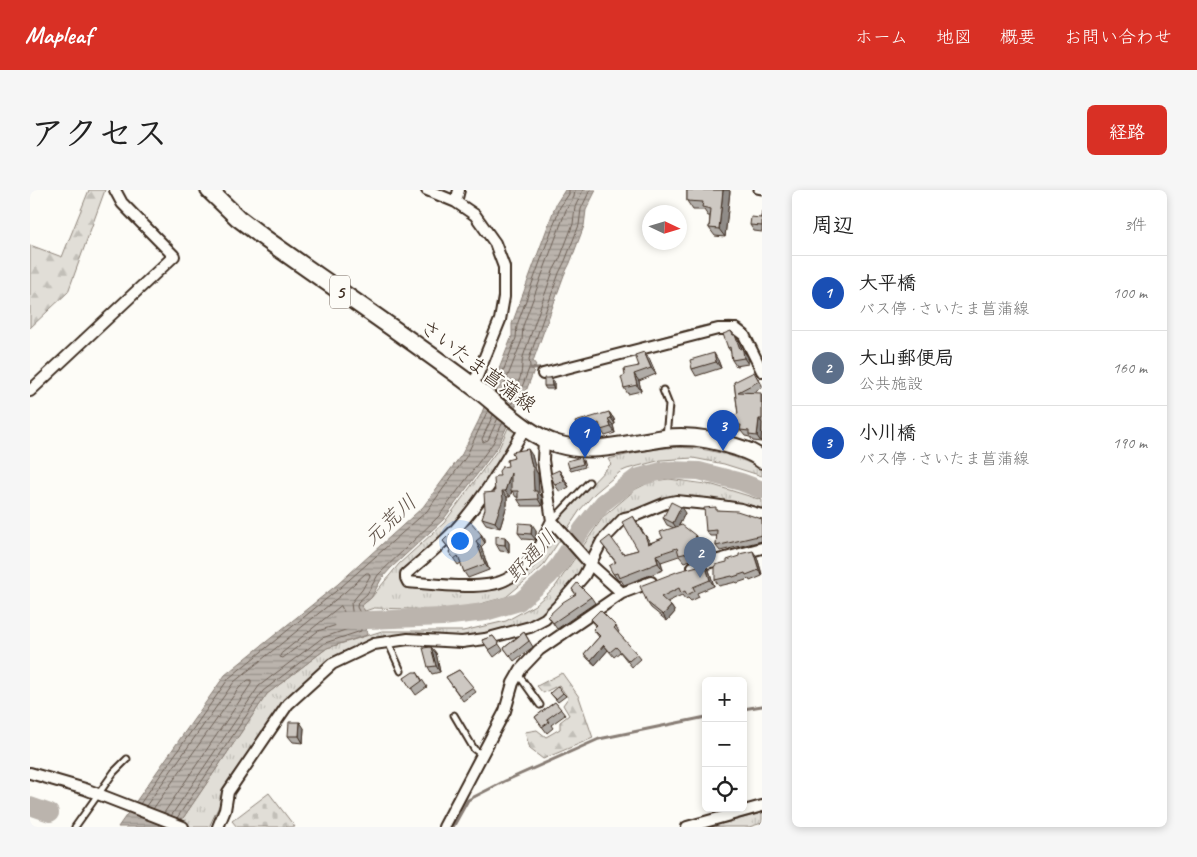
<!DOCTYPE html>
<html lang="ja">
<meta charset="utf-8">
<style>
body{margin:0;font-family:Caveat,"Klee One",sans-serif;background:#f6f6f6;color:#222}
.controls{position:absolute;right:15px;bottom:15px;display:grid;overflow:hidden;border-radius:8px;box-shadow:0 2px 8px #0003}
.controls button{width:45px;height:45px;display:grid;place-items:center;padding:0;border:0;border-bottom:1px solid #e0e0e0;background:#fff;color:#222;font:25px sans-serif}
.compass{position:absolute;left:612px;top:15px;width:45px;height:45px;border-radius:50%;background:#fff;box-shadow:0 2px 8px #0003;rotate:94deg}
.you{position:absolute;left:429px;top:350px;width:18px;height:18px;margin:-12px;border:4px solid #fff;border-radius:50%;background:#1a73e8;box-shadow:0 0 0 8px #1a73e833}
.badge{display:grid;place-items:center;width:32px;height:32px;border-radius:50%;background:#d93025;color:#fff;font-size:16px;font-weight:700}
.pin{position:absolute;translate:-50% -41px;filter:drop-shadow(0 1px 2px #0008)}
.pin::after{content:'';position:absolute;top:26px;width:18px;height:15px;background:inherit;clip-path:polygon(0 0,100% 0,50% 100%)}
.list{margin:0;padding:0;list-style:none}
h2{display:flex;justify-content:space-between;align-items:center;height:65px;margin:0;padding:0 20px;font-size:21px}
h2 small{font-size:16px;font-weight:400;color:#767676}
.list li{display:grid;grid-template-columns:32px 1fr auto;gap:15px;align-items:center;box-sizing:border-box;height:75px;padding:0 20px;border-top:1px solid #e0e0e0}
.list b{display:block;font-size:19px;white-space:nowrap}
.list p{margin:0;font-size:16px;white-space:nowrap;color:#767676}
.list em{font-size:16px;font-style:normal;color:#767676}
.icon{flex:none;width:28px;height:28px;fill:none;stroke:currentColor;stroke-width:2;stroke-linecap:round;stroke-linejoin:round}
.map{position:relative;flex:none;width:732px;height:637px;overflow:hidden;border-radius:8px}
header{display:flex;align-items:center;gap:30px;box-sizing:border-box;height:70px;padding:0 25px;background:#d93025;color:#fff}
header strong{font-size:24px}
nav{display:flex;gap:28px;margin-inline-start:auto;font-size:18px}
.intro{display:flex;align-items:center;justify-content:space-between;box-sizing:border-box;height:120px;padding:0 30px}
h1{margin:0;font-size:35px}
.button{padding:12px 22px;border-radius:8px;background:#d93025;color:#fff;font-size:18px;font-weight:700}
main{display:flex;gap:30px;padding:0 30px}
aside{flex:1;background:#fff;border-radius:8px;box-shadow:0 2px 8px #0003}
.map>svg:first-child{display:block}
.grass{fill:url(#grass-tufts);stroke:#8e847a}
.forest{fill:url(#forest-firs);stroke:#8e847a}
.cemetery{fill:url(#cemetery-stones);stroke:#8e847a}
.water{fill:url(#water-rules);stroke:#887d74}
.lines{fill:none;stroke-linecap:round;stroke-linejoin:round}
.shore{stroke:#6e6157;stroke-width:1}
.stream{stroke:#887d74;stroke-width:3}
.canal{stroke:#bbb4ad;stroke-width:10}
.river{stroke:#bbb4ad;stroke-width:18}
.lane-casing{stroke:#3b2a1e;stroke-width:9}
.street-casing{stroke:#3b2a1e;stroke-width:14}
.primary-casing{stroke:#3b2a1e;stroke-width:20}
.lane{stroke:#fdfcf7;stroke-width:5}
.street{stroke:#fdfcf7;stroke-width:10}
.primary{stroke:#fdfcf7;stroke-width:16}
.wall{fill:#b0aca7;stroke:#3b2a1e}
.shaded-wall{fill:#908c88;stroke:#3b2a1e}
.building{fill:#cdc8c2;stroke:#3b2a1e}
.labels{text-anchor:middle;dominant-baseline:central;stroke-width:4.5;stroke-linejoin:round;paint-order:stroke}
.shield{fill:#fdfcf7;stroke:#75695f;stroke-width:1}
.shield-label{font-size:19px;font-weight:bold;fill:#3b2a1e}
.street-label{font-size:20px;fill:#3b2a1e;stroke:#fdfcf7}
.water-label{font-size:21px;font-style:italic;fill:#615349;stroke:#fdfcf7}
</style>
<header>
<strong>Mapleaf</strong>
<nav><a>ホーム</a><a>地図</a><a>概要</a><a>お問い合わせ</a></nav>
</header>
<div class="intro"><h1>アクセス</h1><a class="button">経路</a></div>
<main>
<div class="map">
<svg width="732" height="637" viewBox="0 0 732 637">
<defs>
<pattern id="grass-tufts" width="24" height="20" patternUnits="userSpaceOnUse" patternTransform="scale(1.25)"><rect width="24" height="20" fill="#e1ded7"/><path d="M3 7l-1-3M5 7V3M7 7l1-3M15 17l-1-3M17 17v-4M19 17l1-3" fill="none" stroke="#c2bfb8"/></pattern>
<pattern id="forest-firs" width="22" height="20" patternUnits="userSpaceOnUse" patternTransform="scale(1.25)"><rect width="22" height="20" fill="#e1ded7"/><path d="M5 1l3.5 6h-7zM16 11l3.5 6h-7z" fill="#c2bfb8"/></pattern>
<pattern id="cemetery-stones" width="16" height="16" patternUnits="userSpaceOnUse" patternTransform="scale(1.25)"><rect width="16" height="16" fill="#e1ded7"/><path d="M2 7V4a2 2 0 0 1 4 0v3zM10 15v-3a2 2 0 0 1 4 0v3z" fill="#c2bfb8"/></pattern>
<pattern id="water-rules" width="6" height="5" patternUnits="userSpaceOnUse" patternTransform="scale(1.25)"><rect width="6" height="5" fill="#bbb4ad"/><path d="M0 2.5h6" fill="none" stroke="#99938c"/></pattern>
</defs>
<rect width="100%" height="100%" fill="#fdfcf7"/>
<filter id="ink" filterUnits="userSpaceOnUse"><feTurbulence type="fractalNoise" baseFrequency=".02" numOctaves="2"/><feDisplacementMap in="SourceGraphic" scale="10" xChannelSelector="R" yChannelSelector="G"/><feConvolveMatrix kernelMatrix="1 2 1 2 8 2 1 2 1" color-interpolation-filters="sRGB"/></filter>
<g filter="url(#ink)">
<path class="grass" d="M478 238 487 244 461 286 424 336 374 391 452 398 488 386 527 330 581 274 578 269C597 265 616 260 635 258 668 255 703 264 732 279V286L694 274 663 268 631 270 597 279 590 282 565 303 550 320 512 377 476 407 446 415 413 420 344 418 335 421 331 416 341 408 369 374 414 333 469 258Z
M639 289 683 295 732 310V320L702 312 643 307 589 328 562 368 519 423 491 437 432 449 346 450 257 511 194 602 190 614 179 637H147L237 504 297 458 352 441H433L476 431 505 415 525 397 573 327 606 299 622 291Z
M732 623V633L719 637H679Z"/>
<path class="forest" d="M59 0H75L38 102 0 138V55L32 67Z
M532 483 549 507 563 548 513 569 500 559 495 542 507 540 516 547 530 539V532L539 525 533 515 538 508 529 495 513 503 507 496Z"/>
<path class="cemetery" d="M239 603 265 637H207L202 631Z"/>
<path class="water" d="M535 0H566L556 20 554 36 540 73 534 85 503 171 506 175 496 201 491 205 468 256 413 330 361 378 352 388 341 408 331 416 335 421 337 445 297 458 237 504 147 637H88L195 485 308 394 393 317 432 264 449 230 482 146V134L526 14Z"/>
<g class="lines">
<path class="shore" d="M465 202 486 148 487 135 530 17 539 4V0
M470 206 492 150 493 136 536 20 544 7 545 0
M476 211C479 204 482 200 487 194 493 186 491 175 493 167L523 81 530 68 543 34 545 17 553 0
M481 215 487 203 492 197 500 176 499 169 529 83 535 71 549 35 551 19 560 0
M463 225 452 249 453 252 458 250 468 228
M311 416 317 428 316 432 288 441 253 468 250 467 251 464Z
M110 614 199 488 311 397 397 321 436 267 458 220
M116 616 204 492 315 402 336 383H339L340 386 332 400 321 413 324 437 292 448 229 496 141 626
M123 619 209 498 218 490H221V494L134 623
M147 628 233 501 295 453 331 441 330 423 327 417 328 412 337 404 348 385 409 326 463 253 473 232"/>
<path class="stream" d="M629 149C645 145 699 126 712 136 719 142 723 151 726 159
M500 178 507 179 519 178
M713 519 732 516
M423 637 438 610 475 591 569 549 676 527"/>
<path class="canal" d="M0 616 20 623"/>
<path class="river" d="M313 431 413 427 455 422 489 412 519 386 528 376 553 338 573 313 606 288 635 280 669 281 711 292 732 300
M0 616 20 623"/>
<g class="lane-casing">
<path id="lane" d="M727 0 732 1
M633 200 639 215 636 246
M522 331 559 292
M358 452 371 481
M488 484 510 515
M424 525 444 559 452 565
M45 637 84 582 97 569"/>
</g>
<g class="street-casing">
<path id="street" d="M397 0 426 12 445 25 465 53 474 77V107L470 130 443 196
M426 12 429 0
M513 184 688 139H706L714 145 732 181
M0 201 144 66 92 13 85 0
M495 238C475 272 452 311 425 340 410 356 392 370 376 384V388L378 392C403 394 453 401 475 390 486 385 497 375 504 366 513 355 515 342 522 331
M514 249 513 270 522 331 561 375 592 403
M663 377 732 358
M0 583 55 599 153 637
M188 637 195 620 198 602 258 514 302 474 344 454 378 449 432 452 455 449 500 437 515 429 527 417 554 386 572 351 594 328 607 325 636 313 646 311 677 314 711 319 732 325
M414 637 475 521 483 493 491 479 509 460 592 403 621 392
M657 637 732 616"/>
</g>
<g class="primary-casing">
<path id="primary" d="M179 0 208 28 237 50C306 99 376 146 444 197 470 216 495 244 527 254 564 265 598 253 635 248 659 245 683 249 706 257 715 260 725 263 732 270"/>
</g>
<use href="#lane" class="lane"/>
<use href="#street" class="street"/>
<use href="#primary" class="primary"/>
</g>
<path class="wall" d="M657 0H699L700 1 695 47 685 46 679 38 680 26H678L674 20H663L657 11Z
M732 21V42L724 41 720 35 731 28Z
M701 141 709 151 712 159 718 167V174L706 176 702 170 701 162 698 158Z
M619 168 626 184 609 191 611 201 598 204 594 198 595 185Z
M688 170 691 178 666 186 662 179Z
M728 188 732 195V197L722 203 732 205V244L731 252 723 251 720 247 715 246 711 241H701L697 235 708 224 704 192Z
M524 191V199H516L514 196Z
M579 222 584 229 585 234 583 235 585 243 575 246 571 240 553 247 549 241Z
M502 265 506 281 508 284 509 303 512 307V316H492L488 310V307H486L482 301 480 307H477V315L470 338 456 334 452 328 465 302 470 286 478 276Z
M553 270 555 277 541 281 539 278Z
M529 280 533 286 539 297 530 302 525 295Z
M687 320 732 329V351L690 361 686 356 687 346H680L676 341Z
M655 323 649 336 670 352 675 366 654 372 649 366 631 372 633 380 594 395 591 390 589 391 587 389 582 382 586 373 571 353 593 364 608 360 607 333 615 345 620 353 633 348 644 338 637 335 633 328Z
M506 340V350L493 349 488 343Z
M451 344 455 350V353L451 357 459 380 438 388 434 382 431 373 428 375 419 362 420 360 413 351 423 348Z
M475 347 479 353V362L470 361 466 354Z
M727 367 732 384V386L720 391 719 389 707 393 706 392 689 396 685 390Z
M679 380 684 396 667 403 669 407 661 411 658 408 655 409 652 405 637 412 641 416 645 422 637 431 621 418 617 412Z
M542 399 561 407 565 413 527 439 518 426 546 405Z
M561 429 586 436 589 442 588 443 607 464 611 469 602 477 590 462 584 467 578 460 565 475 558 469 554 464 569 447 563 439 566 436Z
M494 442 503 457 484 471 474 458Z
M463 446 473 460 464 467 452 450Z
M401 457 406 463 410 482 402 484 398 477Z
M429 480 446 502 433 511 416 487Z
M387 482 397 497 386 505 374 488Z
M520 503H533L536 506 528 512Z
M525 512 535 525 521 535 523 538 517 543 505 527Z
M274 538 273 553 263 552 258 546Z"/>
<path class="shaded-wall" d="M693 0H699L700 1 695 47 689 39Z
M701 141 709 151 712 159 718 167V174L714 168Z
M614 162 619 168 626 184 621 178Z
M684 163 688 170 691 178 686 172Z
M604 184 609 191 611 201 607 195Z
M521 188 524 191V199L522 196Z
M579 222 584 229 585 234 581 228Z
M578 229 583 235 585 243 581 237Z
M729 229 732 233 731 252 727 246Z
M498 259 502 265 506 281 508 284 509 303 512 307V316L508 309 504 301 502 277Z
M529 280 533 286 539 297 534 291Z
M481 283 485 289 480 307 475 301Z
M472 301 477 307V315L470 338 465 332Z
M651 317 655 323 647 339 643 333Z
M603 326 616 347 615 345 620 352 622 361 618 354Z
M502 334 506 340V350L501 344Z
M451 344 455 350V353L451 347Z
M665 345 670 352 675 366 670 360Z
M475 347 479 353V362L475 355Z
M446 351 451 357 459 380 455 374Z
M723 361 727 367 732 385 729 380Z
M626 365 631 372 633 380 628 373Z
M675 374 679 380 684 396 680 390Z
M641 416 645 422 637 431 633 425Z
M574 455 578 460 565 475 561 470Z
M401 457 406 463 410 482 406 476Z
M270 532 274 538 273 553 269 546Z"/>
<path class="building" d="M657 0H693L689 39 679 38 681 19 672 17 673 12 657 11Z
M732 21V36L720 35 721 27 731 28Z
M701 141 703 145H705L710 159 712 158 713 161 714 168 702 170 700 157 698 158 693 144Z
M614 162 621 178 604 184 607 195 594 198 591 187 595 185 594 179 609 176 605 165Z
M684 163 686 172 662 179 660 170Z
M724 182 729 191 708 202 731 203V213H732V229H729L727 246 719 245V241L710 240 711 235H697L696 227 708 224 704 192Z
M514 188H521L522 196H514Z
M579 222 581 228 578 229 581 237 571 240 569 233 549 241 545 232Z
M498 259 502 277H503L504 301H507L508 309 488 310V301H481V283L475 301H472L473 309 465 332 452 328 455 319 454 303 465 302 464 289 466 286H470L469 281 472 277 478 276 477 270 484 268 482 262Z
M551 267 553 274 539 278 537 271Z
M529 280 534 291 525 295 520 284Z
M641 312 651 317 643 333 633 328Z
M686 317V320L707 321 732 329V345L686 356 687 340 676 341 674 318Z
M603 326 614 345H615L618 354 633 348 630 342 652 335 665 345 670 360 649 365 647 358 626 365 628 373 589 388 587 383 584 384 582 382 579 376 586 372 571 353 580 346 593 364 608 360 592 332Z
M441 332 451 344V347L446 351 455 374 434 382 428 366 424 369 419 362 421 360 413 351 420 344 423 348Z
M489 333 502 334 501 344 488 343Z
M466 346 475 347V355L466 354Z
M723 361 729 380 716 385 715 383 703 387 702 386 685 390V375L697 372V370L709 366V364Z
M675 374 680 390 663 397 665 401 657 405 655 401 651 403 649 398 631 407 641 416 633 425 617 412 610 396 649 381Z
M547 393 561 407 523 433 518 426 533 412 546 404 542 399Z
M570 420 586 436 584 438 607 464 599 471 586 457 580 462 574 455 561 470 554 464 570 446 563 439 567 435 561 429Z
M494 442 499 451 480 466 474 458Z
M463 446 469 454 459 460 452 450Z
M401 457 406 476 398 477 393 458Z
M429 480 443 497 430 506 416 487Z
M383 482H387L392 491 381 499 374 488Z
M528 496 533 503 526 509 520 503Z
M525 512 531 519 517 529 519 532 512 537 505 527Z
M259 532H270L269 546H258Z"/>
</g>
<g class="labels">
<rect class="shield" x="300" y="85.5" width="20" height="33" rx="4"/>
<g class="shield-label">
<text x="310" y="102">5</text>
</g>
<g class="street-label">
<text transform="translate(448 176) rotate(37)">さいたま菖蒲線</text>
</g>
<g class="water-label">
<text transform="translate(360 330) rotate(-43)">元荒川</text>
<text transform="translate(501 366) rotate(-47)">野通川</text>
</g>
</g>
</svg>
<div class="controls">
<button>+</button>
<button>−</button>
<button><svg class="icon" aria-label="locate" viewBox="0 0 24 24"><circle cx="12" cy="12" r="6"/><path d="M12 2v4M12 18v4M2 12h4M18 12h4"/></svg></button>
</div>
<svg class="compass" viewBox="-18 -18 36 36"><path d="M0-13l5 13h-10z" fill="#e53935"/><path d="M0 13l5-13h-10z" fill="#767676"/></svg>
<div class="you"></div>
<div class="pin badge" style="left:555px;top:268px;background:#1a4fb4">1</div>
<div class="pin badge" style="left:670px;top:388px;background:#5c6f8a">2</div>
<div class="pin badge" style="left:693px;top:261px;background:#1a4fb4">3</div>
</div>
<aside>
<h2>周辺<small>3件</small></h2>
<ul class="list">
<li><span class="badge" style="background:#1a4fb4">1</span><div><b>大平橋</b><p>バス停 · さいたま菖蒲線</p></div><em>100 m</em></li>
<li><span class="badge" style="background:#5c6f8a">2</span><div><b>大山郵便局</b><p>公共施設</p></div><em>160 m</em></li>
<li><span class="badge" style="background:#1a4fb4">3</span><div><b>小川橋</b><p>バス停 · さいたま菖蒲線</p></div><em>190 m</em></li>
</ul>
</aside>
</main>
